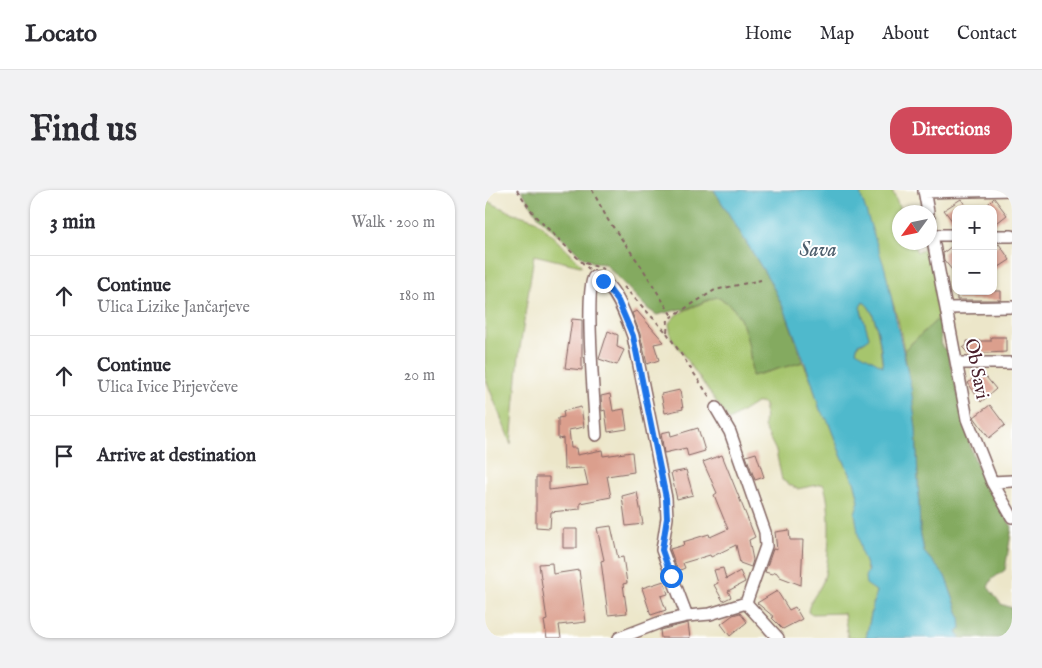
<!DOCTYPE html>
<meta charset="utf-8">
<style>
body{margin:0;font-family:"IM FELL English",serif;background:#f2f2f3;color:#2b2b33}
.controls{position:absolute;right:15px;top:15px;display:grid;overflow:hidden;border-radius:10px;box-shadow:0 1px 4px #0004}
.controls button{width:45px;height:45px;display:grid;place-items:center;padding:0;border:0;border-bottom:1px solid #e1e1e2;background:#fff;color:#2b2b33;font:25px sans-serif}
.compass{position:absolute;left:407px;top:15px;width:45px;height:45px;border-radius:50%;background:#fff;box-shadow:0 1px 4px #0004;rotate:237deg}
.stop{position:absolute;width:15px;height:15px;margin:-11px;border:4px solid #1a73e8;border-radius:50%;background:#fff}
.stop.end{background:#1a73e8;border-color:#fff;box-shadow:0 1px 5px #0008}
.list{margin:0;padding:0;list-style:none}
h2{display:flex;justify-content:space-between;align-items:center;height:65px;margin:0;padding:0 20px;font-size:21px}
h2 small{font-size:16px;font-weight:400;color:#7c7c81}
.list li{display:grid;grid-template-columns:32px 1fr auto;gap:15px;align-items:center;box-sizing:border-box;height:80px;padding:0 20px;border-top:1px solid #e1e1e2}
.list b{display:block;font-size:19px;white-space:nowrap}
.list p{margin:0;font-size:16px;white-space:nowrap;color:#7c7c81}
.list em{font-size:16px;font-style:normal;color:#7c7c81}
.icon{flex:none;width:28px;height:28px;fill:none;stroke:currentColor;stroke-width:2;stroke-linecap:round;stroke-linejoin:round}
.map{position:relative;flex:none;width:527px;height:448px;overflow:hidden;border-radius:20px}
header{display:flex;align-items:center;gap:30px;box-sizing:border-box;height:70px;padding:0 25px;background:#fff;border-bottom:1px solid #e1e1e2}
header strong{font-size:24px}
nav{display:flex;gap:28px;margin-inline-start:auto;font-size:18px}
.intro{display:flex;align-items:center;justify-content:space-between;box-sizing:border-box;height:120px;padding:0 30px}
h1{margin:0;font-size:35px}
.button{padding:12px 22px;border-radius:20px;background:#d1495b;color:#fff;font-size:18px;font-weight:700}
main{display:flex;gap:30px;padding:0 30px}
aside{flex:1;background:#fff;border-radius:20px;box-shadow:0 1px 4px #0004}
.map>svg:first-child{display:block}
.green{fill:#a6c56d;stroke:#78724c}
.forest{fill:#84aa60;stroke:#676446}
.water{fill:#4fb9cc;stroke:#4c6c7c;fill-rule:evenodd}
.building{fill:#db9f8d}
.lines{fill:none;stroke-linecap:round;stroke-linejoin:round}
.street-casing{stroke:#836562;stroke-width:14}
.path{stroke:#836562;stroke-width:2;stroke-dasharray:4 4;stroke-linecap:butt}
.street{stroke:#fff;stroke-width:11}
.route{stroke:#1a73e8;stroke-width:6}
.labels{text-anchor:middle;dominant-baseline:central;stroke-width:4;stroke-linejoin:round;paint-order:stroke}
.street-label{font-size:19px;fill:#4a1f2b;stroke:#fff}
.water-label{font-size:20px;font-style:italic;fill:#4c5d6b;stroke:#fff}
</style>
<header>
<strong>Locato</strong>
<nav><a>Home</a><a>Map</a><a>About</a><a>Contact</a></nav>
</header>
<div class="intro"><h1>Find us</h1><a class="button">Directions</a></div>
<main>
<aside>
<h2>3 min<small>Walk · 200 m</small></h2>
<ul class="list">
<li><svg class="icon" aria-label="ahead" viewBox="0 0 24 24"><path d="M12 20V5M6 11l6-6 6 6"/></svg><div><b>Continue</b><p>Ulica Lizike Jančarjeve</p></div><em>180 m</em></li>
<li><svg class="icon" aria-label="ahead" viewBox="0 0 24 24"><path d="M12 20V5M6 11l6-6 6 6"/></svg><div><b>Continue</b><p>Ulica Ivice Pirjevčeve</p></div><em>20 m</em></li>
<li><svg class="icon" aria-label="arrive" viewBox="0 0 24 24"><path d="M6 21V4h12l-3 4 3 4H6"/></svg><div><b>Arrive at destination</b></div></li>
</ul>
</aside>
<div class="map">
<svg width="527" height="448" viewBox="0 0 527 448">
<rect width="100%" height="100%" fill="#fff"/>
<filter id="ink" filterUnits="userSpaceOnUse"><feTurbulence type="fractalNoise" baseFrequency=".02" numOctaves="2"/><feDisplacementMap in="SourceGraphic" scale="10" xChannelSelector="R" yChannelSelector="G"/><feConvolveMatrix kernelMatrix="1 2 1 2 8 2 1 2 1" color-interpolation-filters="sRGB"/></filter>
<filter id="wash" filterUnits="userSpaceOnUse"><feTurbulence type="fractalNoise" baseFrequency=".0096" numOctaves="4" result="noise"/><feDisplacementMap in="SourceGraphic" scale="20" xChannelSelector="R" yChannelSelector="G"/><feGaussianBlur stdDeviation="1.12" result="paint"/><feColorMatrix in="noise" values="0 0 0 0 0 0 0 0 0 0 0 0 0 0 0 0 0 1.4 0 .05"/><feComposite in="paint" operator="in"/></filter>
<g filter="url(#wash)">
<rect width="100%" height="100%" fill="#ece6c9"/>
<path class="green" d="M374 0H407L416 22 414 52 428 53 432 62 439 60 438 53H443L457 125 419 160 413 130Z
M0 10 25 22 51 30 97 75 95 76 49 65 34 165 26 254 0 187Z
M231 107C261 117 265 158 267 186L318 172 327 192 335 220 343 231 356 265 370 294 374 311 370 323 385 395 391 401 381 448H363L359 423 326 424 323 422C324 410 334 402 338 391 345 372 347 312 338 294L312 299 297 290 291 261 279 237 280 216 278 213H271L244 230 186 147 184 133 192 124Z
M378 112C393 119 395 161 398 177L371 162 373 154 378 153 384 147 375 117Z"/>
<path class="forest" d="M36 0H229L285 91 301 123 318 172 267 186C265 158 261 117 231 107L199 120 196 119 172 125 163 119 120 74 109 73 96 66 54 27Z
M457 125 459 137 455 140 457 157 462 160 486 259 496 285 527 337 520 380 507 389 503 397 516 414 527 418V448H475L472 442 475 427 460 386 439 362 435 340 431 239 419 160Z"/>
<path class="water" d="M229 0H374L400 79 426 197 431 239 435 340 439 362 460 386 475 427 476 439 472 442 475 448H381L391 401 381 394 380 387 383 380 376 362 370 323 374 311 370 294 356 265 343 231 335 220 327 192 301 123 285 91ZM378 112C393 119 396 162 398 176L371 161 373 154 381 151 384 147 375 117Z"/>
<g id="blocks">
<path class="building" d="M509 8 522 25 508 36V19H498Z
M476 9 483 19H471V36L459 20Z
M471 53V85L459 70 458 63Z
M514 54 525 70 508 81V58Z
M472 101H516V110H472Z
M152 121 179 152 169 154 174 170 162 174 155 144 147 123Z
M87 129 97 130V180L80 178Z
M123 141 133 145 132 157 139 160 132 175 114 169Z
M506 147H521V162L484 164 478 158 482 155V151H506Z
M497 182 511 199 496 212 483 193Z
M195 200 198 219 180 223 176 204Z
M125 204 128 221 139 219 142 239 123 242 120 220 117 221 116 206Z
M505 215 520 235 504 248 489 227Z
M96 217 99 237 84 240 86 258H91L92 265 117 260 118 266 147 262 149 282 122 286 126 307 95 313V319L66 322 65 338 51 337V287H64V300L103 295 99 278 79 279 78 248 73 249V228L79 227 78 221Z
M213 238 220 261 203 266 201 258 179 263 176 243 185 241 186 246Z
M271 263 279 287 270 290 261 266Z
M237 265 270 347 264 350 268 370 266 377 255 373 251 355 226 367 225 365 198 373 200 378 193 381 185 359 199 355 198 352 224 344 225 347 243 339 229 305 232 303 218 272Z
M201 280 208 305 192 309 186 283Z
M152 302 158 334 141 336 137 306Z
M126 336 133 368 138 367 142 393 138 394 142 423 123 425 116 371 119 370 112 338Z
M78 339H92V358H78Z
M304 340 305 350H318L316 395 295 387 291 382 287 384 280 382 288 359 292 360 290 342Z
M67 373 68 384 94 380 101 432 74 435 76 448H62L59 431 62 430 54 374Z
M238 378 241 389 255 381 260 392 243 401 246 407 238 411 229 395 233 393 229 380Z
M179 391 183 404 176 406 181 420 166 425 157 398Z
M292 401 304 420 310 417 317 429 298 439 287 428 289 427 272 413Z
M255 423 262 432 245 446 236 434 248 425Z
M203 433 205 448H176L175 440Z"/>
</g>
</g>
<g filter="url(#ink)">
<use href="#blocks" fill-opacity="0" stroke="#836562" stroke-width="1"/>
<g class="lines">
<g class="street-casing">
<path id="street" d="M439 0 443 22
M439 2 527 0
M444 29 482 229 507 292 527 327
M448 45H471
M508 46H527
M462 118 527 117
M472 173H527
M111 245C110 221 99 101 109 87 129 90 142 129 148 146L181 308 182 328 177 360 202 426
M507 292 527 291
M261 413 293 448
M134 448 176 432 202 426 225 424 261 413 281 356 280 342 245 242 231 218"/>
</g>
<path class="path" d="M32 0 51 27 104 79
M107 0 123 30 158 79 187 126
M100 73 122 80
M139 97 182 143 183 129 230 100 276 90
M182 143 226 209"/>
<use href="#street" class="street"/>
</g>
</g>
<g class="lines" filter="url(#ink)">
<path class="route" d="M118 91 133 111 148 146 181 308 182 328 177 360 186 386"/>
</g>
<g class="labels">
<g class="street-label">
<text transform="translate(491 179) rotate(79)">Ob Savi</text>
</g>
<g class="water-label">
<text x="333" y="60">Sava</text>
</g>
</g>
</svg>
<div class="controls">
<button>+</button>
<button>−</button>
</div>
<svg class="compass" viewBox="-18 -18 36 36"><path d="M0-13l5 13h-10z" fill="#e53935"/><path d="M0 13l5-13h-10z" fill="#7c7c81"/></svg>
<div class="stop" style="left:186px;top:386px"></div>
<div class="stop end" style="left:118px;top:91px"></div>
</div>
</main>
